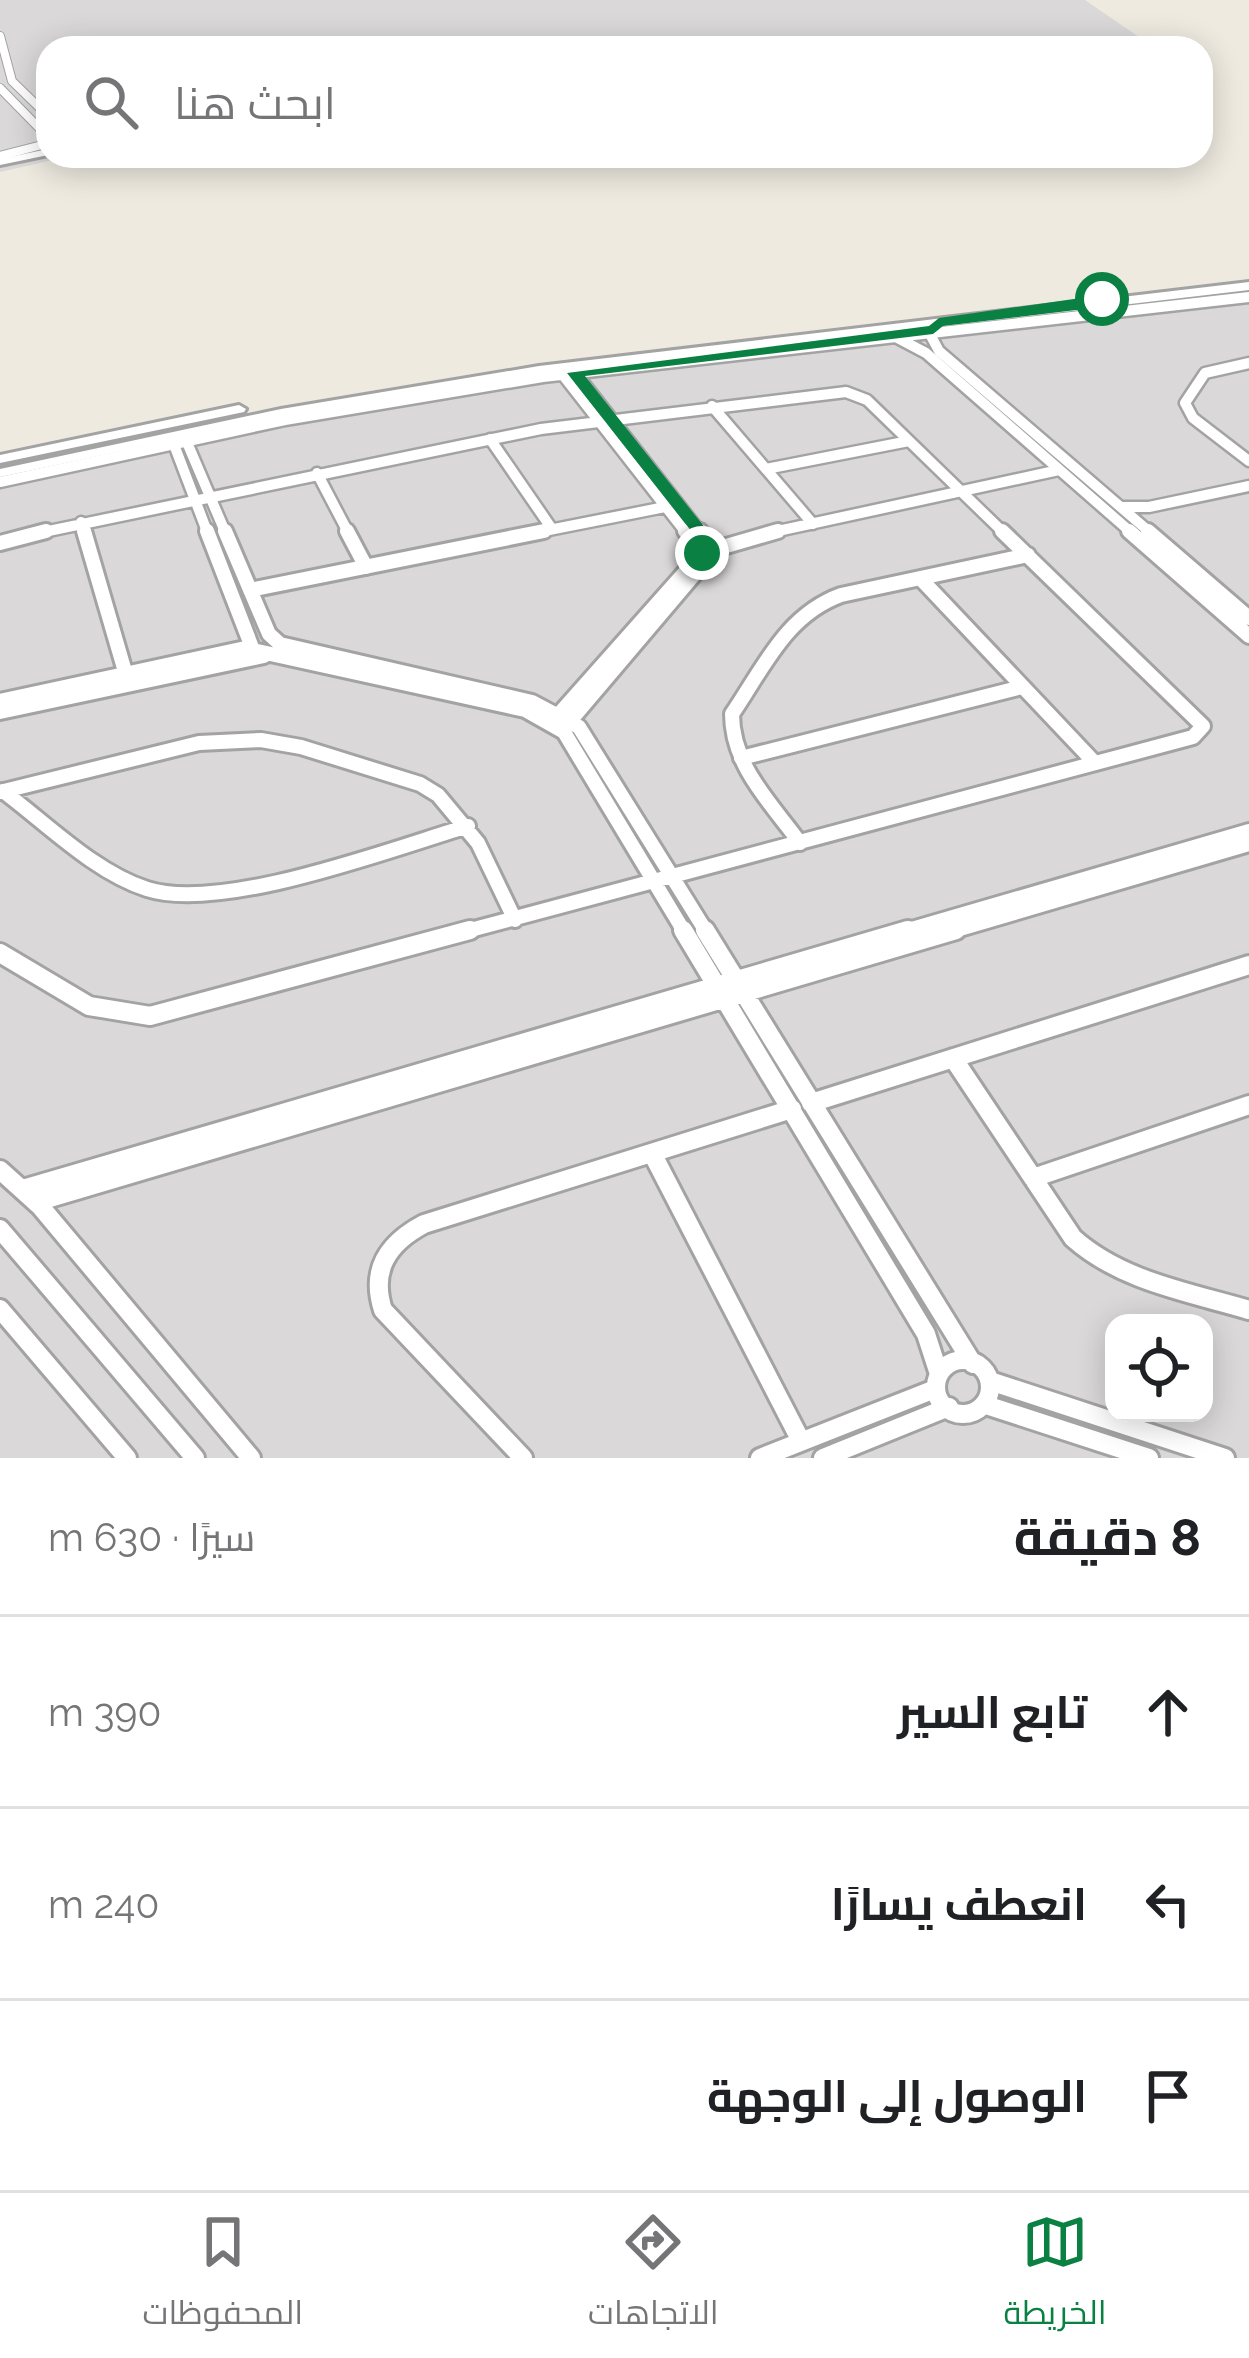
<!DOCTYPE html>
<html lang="ar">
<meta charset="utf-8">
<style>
body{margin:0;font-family:Raleway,Cairo,sans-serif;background:#f6f6f6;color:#202124;direction:rtl}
.controls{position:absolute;right:36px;bottom:36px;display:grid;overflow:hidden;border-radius:24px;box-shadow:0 6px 30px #0003}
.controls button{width:108px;height:108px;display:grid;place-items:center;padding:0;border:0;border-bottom:3px solid #e0e0e0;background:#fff;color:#202124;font:60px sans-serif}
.stop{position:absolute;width:36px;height:36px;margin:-27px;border:9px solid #0b8043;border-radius:50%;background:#fff}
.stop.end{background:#0b8043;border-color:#fff;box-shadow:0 3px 12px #0008}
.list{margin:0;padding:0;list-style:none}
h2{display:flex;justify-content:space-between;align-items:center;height:156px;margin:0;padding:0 48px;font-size:51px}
h2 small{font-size:39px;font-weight:400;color:#757577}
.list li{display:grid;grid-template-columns:78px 1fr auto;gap:36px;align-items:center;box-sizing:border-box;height:192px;padding:0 48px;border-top:3px solid #e0e0e0}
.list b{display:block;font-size:45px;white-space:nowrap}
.list em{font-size:39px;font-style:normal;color:#757577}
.icon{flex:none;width:66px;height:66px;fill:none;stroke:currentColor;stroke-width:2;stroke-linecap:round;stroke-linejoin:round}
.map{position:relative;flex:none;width:1249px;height:1458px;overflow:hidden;direction:ltr}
.search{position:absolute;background:#fff;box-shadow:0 6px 30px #0003;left:36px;right:36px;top:36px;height:132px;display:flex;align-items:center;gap:30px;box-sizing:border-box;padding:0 42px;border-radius:36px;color:#757577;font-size:45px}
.sheet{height:732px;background:#fff}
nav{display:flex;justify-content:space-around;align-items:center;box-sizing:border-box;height:168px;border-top:3px solid #e0e0e0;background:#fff;font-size:33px;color:#757577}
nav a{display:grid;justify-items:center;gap:6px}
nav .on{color:#0b8043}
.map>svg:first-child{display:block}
.residential{fill:#dad8d8;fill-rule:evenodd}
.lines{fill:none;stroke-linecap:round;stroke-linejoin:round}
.minor-far3-casing{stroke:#a3a3a3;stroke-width:10}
.minor-far2-casing{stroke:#a3a3a3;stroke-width:15}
.minor-far1-casing{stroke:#a3a3a3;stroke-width:20}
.minor-casing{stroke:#a3a3a3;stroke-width:24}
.tertiary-casing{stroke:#a3a3a3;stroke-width:6}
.minor-far3{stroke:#fff;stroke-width:8}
.minor-far2{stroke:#fff;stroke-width:10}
.minor-far1{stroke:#fff;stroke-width:14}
.minor{stroke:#fff;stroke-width:18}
.tertiary{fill:#fff;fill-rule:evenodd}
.route{fill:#0b8043}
</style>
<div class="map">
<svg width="1249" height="1458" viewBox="0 0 1249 1458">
<rect width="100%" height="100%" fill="#eeeae0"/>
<path class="residential" d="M0 0H1085L1155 48H48V156H70L0 172Z
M1249 283V1458H0V465L170 428 557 363ZM1114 1323H1204V1413H1114Z"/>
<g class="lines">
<g class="minor-far3-casing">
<path id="minor-far3" d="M0 36 12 81 48 116
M0 88 47 136 42 145 0 156"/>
</g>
<g class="minor-far2-casing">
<path id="minor-far2" d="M936 324 932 338 939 351 1152 534
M892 335 926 353 1133 534
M1249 363 1205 373 1185 403 1193 418 1249 461
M575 372 702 534
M562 374 687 534
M712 406 813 524
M490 439 552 529
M186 440 226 534
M173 442 208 534
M766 469 909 441
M317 473 349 534
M0 482 285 420 543 377 1249 297
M1122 507H1149L1249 486
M81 522 85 534
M34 534 541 429 846 392 867 400 1005 534
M529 534 665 507
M764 534 1059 470"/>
</g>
<g class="minor-far1-casing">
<path id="minor-far1" d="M84 531 126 675
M207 531 253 650 525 710 564 732 685 933
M225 531 269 634 280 644 532 702 579 727 707 933
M347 531 366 567
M685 531 702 553
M700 531 713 548
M1129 531 1249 636
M1148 531 1249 618
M0 543 46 531
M920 578 1095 763
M250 590 544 531
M0 701 250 647
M0 712 264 656
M560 713 702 553 778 531
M571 720 704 563 718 554
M741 758 1022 687
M3 791C46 823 94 872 147 889 222 913 391 849 468 826
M0 792 199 743 261 740 301 747 420 784 438 795 478 843 515 920
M800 843C771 803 732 766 732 714 764 667 786 615 841 595L1028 555
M459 933 1193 737 1203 726 1002 531
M898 933 1249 831
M946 933 1249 844"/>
</g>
<g class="minor-casing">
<path id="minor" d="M683 930 926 1334 938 1371
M705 930 973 1364
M0 953 89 1006 150 1016 470 930
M953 1058 1073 1238C1121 1281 1188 1292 1249 1310
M811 1103 1249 965
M652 1153 801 1441
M0 1170 40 1206 251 1458
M1033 1178 1249 1105
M23 1189 908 930
M36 1202 956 930
M0 1229 195 1458
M0 1309 127 1458
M936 1387a27 27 0 1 1 54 0a27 27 0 1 1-54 0Z
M990 1381 1225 1458
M986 1405 1149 1458
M523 1458 383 1310C370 1270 388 1243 424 1224L792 1109
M760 1458 935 1389
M823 1458 949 1407"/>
</g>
<g class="tertiary-casing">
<path id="tertiary" d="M48 149V155L0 165V159Z
M1249 282V290L539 374 281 417 0 477V469L281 409 539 366Z
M239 405 246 409 244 412 0 463V455Z"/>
</g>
<use href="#minor-far3" class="minor-far3"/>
<use href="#minor-far2" class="minor-far2"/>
<use href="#minor-far1" class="minor-far1"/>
<use href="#minor" class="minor"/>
<use href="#tertiary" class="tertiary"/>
</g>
<path class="route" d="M1102 295 1109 299 1101 307 943 326 933 334 585 376 721 548 702 558 693 553 703 546 567 373 929 326 939 318Z"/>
</svg>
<div class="controls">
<button><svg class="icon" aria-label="locate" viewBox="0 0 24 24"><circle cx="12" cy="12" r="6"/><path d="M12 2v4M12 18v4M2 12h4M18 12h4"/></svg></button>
</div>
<div class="stop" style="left:1102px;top:299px"></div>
<div class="stop end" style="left:702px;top:553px"></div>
<div class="search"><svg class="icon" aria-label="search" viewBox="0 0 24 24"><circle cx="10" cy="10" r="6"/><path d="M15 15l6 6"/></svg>ابحث هنا</div>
</div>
<section class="sheet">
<h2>8 دقيقة<small>سيرًا · 630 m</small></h2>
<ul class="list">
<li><svg class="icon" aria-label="ahead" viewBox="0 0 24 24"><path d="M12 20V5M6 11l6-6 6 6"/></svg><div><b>تابع السير</b></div><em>390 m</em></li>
<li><svg class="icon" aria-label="left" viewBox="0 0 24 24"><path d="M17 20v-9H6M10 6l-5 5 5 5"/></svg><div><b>انعطف يسارًا</b></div><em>240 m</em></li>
<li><svg class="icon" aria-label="arrive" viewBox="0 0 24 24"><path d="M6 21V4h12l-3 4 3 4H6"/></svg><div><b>الوصول إلى الوجهة</b></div></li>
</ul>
</section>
<nav>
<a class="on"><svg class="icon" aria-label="map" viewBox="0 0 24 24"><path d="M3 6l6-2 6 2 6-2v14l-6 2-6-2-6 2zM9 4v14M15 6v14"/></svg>الخريطة</a>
<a><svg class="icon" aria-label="directions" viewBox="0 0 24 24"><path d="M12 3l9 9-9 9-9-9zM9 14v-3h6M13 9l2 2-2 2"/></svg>الاتجاهات</a>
<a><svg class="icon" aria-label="saved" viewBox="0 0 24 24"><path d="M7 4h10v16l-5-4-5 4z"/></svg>المحفوظات</a>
</nav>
